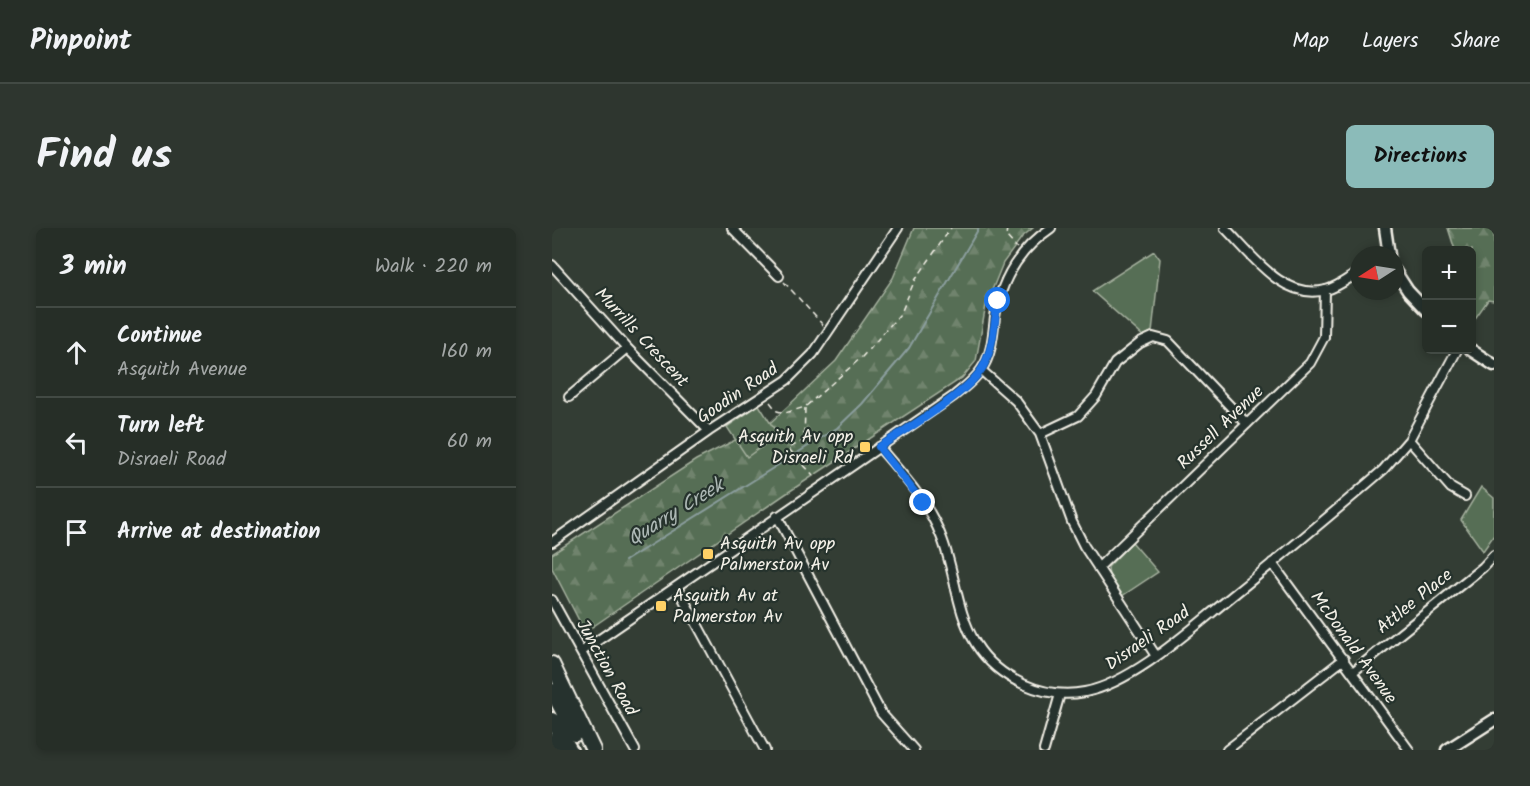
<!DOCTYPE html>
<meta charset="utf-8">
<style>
body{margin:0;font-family:Kalam,sans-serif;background:#2e362f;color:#f1f3f6}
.controls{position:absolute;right:18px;top:18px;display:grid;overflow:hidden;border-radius:9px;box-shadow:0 3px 9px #0003}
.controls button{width:54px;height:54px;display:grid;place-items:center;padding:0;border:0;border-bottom:2px solid #424a44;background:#262e27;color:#f1f3f6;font:30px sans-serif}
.compass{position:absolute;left:798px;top:18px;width:54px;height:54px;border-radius:50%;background:#262e27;box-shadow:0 3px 9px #0003;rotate:258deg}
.stop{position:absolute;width:18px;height:18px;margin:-14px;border:4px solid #1a73e8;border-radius:50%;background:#fff}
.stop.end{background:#1a73e8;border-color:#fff;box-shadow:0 2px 6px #0008}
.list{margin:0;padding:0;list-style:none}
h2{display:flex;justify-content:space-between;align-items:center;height:78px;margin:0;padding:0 24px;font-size:26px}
h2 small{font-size:20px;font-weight:400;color:#a4a8a7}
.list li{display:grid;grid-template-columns:39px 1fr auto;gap:18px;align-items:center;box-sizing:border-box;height:90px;padding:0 24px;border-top:2px solid #424a44}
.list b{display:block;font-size:22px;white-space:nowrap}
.list p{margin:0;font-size:20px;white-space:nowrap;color:#a4a8a7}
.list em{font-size:20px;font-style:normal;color:#a4a8a7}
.icon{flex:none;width:33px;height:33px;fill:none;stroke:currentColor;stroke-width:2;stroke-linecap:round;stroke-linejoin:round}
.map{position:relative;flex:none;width:942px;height:522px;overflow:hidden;border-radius:9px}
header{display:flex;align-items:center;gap:36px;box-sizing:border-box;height:84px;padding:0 30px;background:#262e27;border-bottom:2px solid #424a44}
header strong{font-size:28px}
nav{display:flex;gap:33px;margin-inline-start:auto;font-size:21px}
.intro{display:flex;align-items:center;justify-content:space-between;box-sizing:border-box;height:144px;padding:0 36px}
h1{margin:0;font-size:42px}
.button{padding:15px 27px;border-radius:9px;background:#8bbbb9;color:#111;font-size:21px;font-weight:700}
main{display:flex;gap:36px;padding:0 36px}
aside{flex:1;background:#262e27;border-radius:9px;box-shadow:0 3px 9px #0003}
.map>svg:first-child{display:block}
.forest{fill:url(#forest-firs);stroke:#a5b09e;stroke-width:1.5}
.green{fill:#566e54;stroke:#a5b09e;stroke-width:1.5}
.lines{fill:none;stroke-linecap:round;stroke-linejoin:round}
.stream{stroke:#8b9e9e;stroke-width:2}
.street-casing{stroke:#f4f1e8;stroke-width:12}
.secondary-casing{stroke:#f4f1e8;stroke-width:15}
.highway-casing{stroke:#f4f1e8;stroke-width:18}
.path{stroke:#f4f1e8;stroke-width:1.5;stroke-dasharray:6 4.5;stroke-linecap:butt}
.street{stroke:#26332d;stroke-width:8}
.secondary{stroke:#26332d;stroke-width:10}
.highway{stroke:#26332d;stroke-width:14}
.route{stroke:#1a73e8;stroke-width:8}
.poi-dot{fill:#ffd166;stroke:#26332d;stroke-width:2}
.labels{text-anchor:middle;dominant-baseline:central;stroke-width:4.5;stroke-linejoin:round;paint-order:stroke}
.street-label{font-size:18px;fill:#f4f1e8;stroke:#26332d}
.poi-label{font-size:18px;fill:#f4f1e8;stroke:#26332d;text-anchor:start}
.water-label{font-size:20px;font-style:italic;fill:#aeb9b6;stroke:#26332d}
</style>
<header>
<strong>Pinpoint</strong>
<nav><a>Map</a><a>Layers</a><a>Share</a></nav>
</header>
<div class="intro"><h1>Find us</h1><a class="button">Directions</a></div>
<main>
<aside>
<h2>3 min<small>Walk · 220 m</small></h2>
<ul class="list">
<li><svg class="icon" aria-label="ahead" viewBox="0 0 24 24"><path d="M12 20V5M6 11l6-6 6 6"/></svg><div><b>Continue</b><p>Asquith Avenue</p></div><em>160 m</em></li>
<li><svg class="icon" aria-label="left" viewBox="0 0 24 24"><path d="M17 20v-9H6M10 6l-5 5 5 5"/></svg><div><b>Turn left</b><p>Disraeli Road</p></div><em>60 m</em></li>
<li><svg class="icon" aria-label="arrive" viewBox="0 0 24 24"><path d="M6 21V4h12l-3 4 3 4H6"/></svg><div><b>Arrive at destination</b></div></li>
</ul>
</aside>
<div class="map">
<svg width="942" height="522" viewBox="0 0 942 522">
<defs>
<pattern id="forest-firs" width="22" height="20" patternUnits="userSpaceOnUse" patternTransform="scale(1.5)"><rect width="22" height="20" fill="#566e54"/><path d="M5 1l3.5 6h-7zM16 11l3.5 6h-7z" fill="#6f836d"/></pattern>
</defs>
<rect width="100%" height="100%" fill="#333d34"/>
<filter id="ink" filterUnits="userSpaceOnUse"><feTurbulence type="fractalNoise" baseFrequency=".0167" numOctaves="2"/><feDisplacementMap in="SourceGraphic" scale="12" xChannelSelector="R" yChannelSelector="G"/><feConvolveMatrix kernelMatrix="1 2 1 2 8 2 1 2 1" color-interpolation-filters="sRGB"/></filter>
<g filter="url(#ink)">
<path class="forest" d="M362 0H481L470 9 451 35 434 77 424 133 410 150 232 267 33 404 0 340V326L144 232 219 194 284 133 341 50Z
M896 0H942V73L936 72 922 92 920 89V22H903Z"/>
<path class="green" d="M602 23 608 31 600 104 591 108 540 63Z
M207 177 226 207 195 229 175 199Z
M929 259 942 270V307L931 323 909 292Z
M580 314 606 344 570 368 557 349 556 339Z"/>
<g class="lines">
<path class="stream" d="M73 333 285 200 310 176 357 120 427 0"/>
<g class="street-casing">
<path id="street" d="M180 0 227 48
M673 0C700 27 731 73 774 62 786 59 797 50 807 44
M0 37 75 120 157 203
M429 142 464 173 488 206 520 294 532 318 604 428
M17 169 75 120
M488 206 526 188 544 168 563 135 588 115 601 109 616 113 695 196
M857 212 899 260 913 268
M327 219C350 246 376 274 389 308 403 342 404 384 424 416 446 451 492 472 533 464 580 455 637 403 674 373 727 330 779 287 831 242L857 212 905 122
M225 288 329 485 362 522
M0 314 157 203 235 152 261 126 346 0
M720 335 857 522
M546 340 758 135 772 109 773 62
M125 359 213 522
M0 372 83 522
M29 424 402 168C411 160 422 153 429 142 440 127 441 106 443 89 449 52 468 21 499 0
M802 443 931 339 942 327
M492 522 508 466
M675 522 792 431"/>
</g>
<g class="secondary-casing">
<path id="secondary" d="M833 0 837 27
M843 43 856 63 874 82
M919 122 942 137
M895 522 942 492"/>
</g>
<g class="highway-casing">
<path id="highway" d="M0 436 41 522
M0 463 23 506
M0 492 18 522
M0 513 6 522"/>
</g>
<path class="path" d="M455 0 454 8 465 20
M232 54 271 97
M218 174 225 183 233 185 253 179 310 129 349 85 362 54 399 0
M253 180 252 213 236 220 261 247"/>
<use href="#street" class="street"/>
<use href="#secondary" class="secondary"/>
<use href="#highway" class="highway"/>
</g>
</g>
<g class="lines" filter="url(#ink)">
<path class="route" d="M371 275 327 219C354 201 419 164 432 137 442 117 442 94 446 73"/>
</g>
<g class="poi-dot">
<rect x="307" y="213" width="12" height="12" rx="3"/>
<rect x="150" y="320" width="12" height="12" rx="3"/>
<rect x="103" y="372" width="12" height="12" rx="3"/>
</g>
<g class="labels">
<g class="street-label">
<text transform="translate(89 110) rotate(47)">Murrills Crescent</text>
<text transform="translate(186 166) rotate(-34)">Goodin Road</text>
<text transform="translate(669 200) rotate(-44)">Russell Avenue</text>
<text transform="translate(863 374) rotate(-39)">Attlee Place</text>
<text transform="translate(596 411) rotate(-35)">Disraeli Road</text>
<text transform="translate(801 420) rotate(54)">McDonald Avenue</text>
<text transform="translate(54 440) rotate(61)">Junction Road</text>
</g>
<g class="poi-label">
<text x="301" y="209" text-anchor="end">Asquith Av opp<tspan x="301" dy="21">Disraeli Rd</tspan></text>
<text x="168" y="316">Asquith Av opp<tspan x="168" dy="21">Palmerston Av</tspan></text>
<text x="121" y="368">Asquith Av at<tspan x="121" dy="21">Palmerston Av</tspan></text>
</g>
<g class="water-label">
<text transform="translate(124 285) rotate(-32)">Quarry Creek</text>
</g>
</g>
</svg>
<div class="controls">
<button>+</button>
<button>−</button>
</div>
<svg class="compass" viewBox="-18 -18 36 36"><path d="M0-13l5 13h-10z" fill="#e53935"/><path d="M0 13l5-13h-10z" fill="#a4a8a7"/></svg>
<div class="stop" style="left:446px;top:73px"></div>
<div class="stop end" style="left:371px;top:275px"></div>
</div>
</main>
